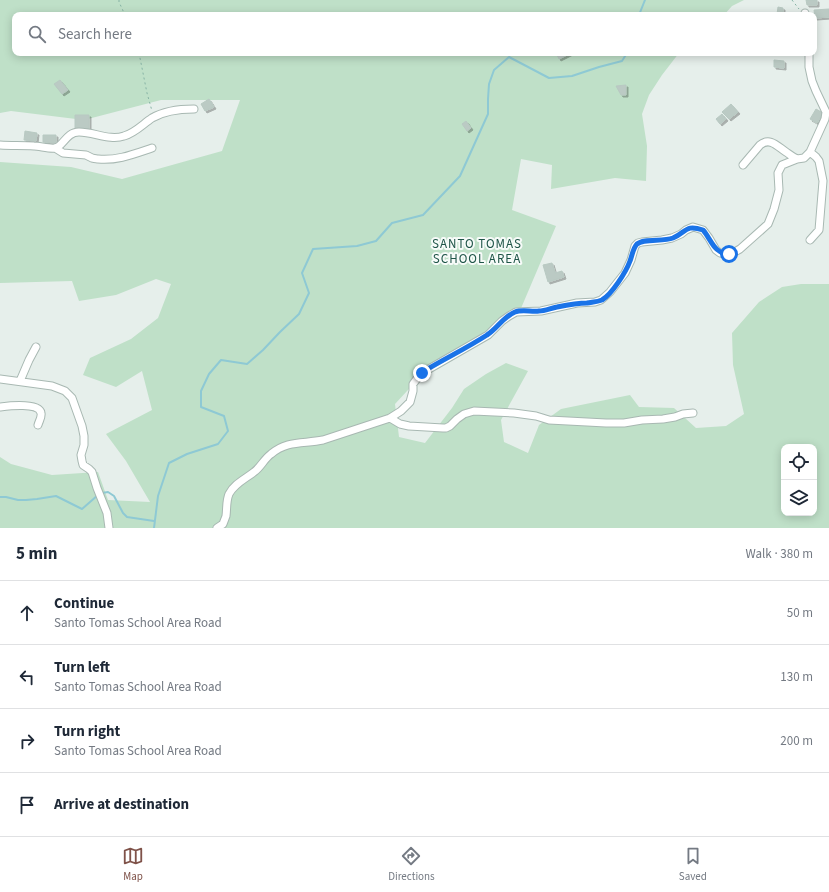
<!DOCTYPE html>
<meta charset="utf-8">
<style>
body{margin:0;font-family:"Source Sans 3",sans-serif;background:#f6f6f7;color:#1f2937}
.controls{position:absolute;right:12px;bottom:12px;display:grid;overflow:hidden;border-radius:8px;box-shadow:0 2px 10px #0003}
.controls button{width:36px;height:36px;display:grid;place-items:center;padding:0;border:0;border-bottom:1px solid #e0e1e3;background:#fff;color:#1f2937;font:20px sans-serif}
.stop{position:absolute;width:12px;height:12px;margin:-9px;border:3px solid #1a73e8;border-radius:50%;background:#fff}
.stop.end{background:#1a73e8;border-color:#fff;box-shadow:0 1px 4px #0008}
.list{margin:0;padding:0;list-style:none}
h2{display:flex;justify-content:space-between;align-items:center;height:52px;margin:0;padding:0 16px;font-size:17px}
h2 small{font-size:13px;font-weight:400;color:#747a83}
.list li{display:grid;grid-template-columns:26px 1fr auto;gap:12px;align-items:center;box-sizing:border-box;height:64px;padding:0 16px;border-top:1px solid #e0e1e3}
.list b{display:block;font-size:15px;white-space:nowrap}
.list p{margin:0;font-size:13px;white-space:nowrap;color:#747a83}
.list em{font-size:13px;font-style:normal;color:#747a83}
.icon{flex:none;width:22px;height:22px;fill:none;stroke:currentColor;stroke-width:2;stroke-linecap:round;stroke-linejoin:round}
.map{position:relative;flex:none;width:829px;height:528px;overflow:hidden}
.search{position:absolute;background:#fff;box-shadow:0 2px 10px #0003;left:12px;right:12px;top:12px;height:44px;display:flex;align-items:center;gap:10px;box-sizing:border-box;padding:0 14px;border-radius:8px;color:#747a83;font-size:15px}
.sheet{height:308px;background:#fff}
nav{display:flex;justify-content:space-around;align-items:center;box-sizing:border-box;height:56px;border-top:1px solid #e0e1e3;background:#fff;font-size:11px;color:#747a83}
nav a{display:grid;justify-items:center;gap:2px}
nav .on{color:#7f5249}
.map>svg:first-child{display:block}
.green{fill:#bfe0c8;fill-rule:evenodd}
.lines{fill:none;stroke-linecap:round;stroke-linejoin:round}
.stream{stroke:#8ec9d4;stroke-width:2}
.building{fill:#bbcac4;stroke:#b8c9c2;filter:url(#shadow)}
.minor-casing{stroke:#a8b8b2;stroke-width:9}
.path{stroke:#86b3a5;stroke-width:1;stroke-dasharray:2 3;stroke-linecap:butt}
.minor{stroke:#fff;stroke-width:7}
.route{stroke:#1a73e8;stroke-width:5}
.labels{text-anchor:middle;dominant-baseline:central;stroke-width:4;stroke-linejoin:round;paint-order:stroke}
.quarter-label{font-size:13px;letter-spacing:1px;fill:#1f5548;stroke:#f7fbf9}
</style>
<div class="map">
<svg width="829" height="528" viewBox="0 0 829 528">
<defs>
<filter id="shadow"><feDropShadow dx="2" dy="2" stdDeviation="0" flood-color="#0004"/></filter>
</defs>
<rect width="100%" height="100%" fill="#e6efeb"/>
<path class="green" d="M0 0H744L732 6 724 15H15V53H679L662 75 649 95 642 114 647 146 646 181 615 178 551 189 552 165 521 159 512 210 556 226 519 313 420 377 395 404 399 437 425 443 452 408 464 389 486 374 506 363 528 371 501 420 504 442 528 453 539 425 561 409 630 395 639 407 674 408 696 428 726 426 744 414 733 365 732 333 759 302 782 287 801 284H829V528H0V457L11 464 52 475 98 472 108 500 150 502 126 461 106 434 152 410 142 371 116 387 83 375 90 358 131 339 158 318 171 284 156 279 116 295 79 301 72 281 0 283V162L71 167 122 179 222 151 240 100H161L84 120 11 111 0 113ZM784 447H814V513H784Z"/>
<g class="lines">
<path class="stream" d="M639 15 645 0
M102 493 108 492 114 496 123 513 127 517 154 521
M0 497H6L18 500H26L37 499 56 496 82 509 98 495
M154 528 158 496 169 463 187 454 218 444 228 431 224 416 201 407V391L209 374 221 360 247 364 263 350 280 332 299 314 309 293 302 273 313 249 357 246 376 241 392 223 423 215 460 176 488 114V99L489 84 494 70 509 57 530 68 549 78 572 76 599 67 622 61 627 53"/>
</g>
<path class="building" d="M806 0H817V5H807Z
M778 7 783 8V14H777Z
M829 9V17L815 18 814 10Z
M556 53H571L559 59Z
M774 60 784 61V68L774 67Z
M60 80 68 90 62 94 54 84Z
M626 85V95H621L616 86Z
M209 99 214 107 205 111 201 104Z
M731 104 738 112 729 119 722 112Z
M816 109 823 113 817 123 810 119Z
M722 114 726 119 720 124 716 119Z
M75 115H89V129H75Z
M466 121 471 128 467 131 462 124Z
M25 131 37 133 36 141 24 140Z
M43 135H56V143L43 142Z
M552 263 555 273 562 271 564 277 548 282 543 265Z"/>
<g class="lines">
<g class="minor-casing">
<path id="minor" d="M805 13V15
M0 145C11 146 22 145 34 146 39 146 50 149 55 148 63 147 66 132 79 132 94 132 110 141 124 136 135 133 143 124 152 118 164 111 181 109 194 109
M55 148 63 153 86 155C88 156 90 157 92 158 92 158 97 159 98 159 117 161 134 154 152 148
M810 152 816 157 819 161 823 181 819 230 810 240
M743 165 760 145C770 137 777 146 786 152 789 154 793 157 797 159
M0 379 52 386 65 391 72 398 82 426 84 436V445L81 455 82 461 83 465 89 469 92 472 97 488 107 513 109 528
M20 381 29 360 36 347
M0 407C8 406 39 402 41 413 42 417 39 421 38 425
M390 418 400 424 409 426 443 428H446L450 426 457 419 464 414 474 411 514 413 536 416 549 420 606 423H624L642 420 663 419 675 417 683 414 693 413
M217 528 223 524C224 521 225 519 226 516 227 509 226 501 229 494 234 484 245 479 254 472 261 467 264 459 271 454 287 440 304 444 323 440L390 418 401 411 410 402 413 391V384L419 376 422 373 488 335 502 321 509 316 516 312 541 311 577 303 595 302 601 300 610 292 625 273 631 260 635 246 638 243 642 242 662 240 672 238 681 234 686 230 693 227 703 230 709 238 716 250 720 253 729 254 733 253 740 249 768 224 774 209 779 190 778 173 782 165 797 159 804 158 810 152 825 119 826 112 816 91 812 81 809 67V53"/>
</g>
<path class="path" d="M119 0V2L125 15
M792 0 799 9
M139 53 147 93 152 111"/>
<use href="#minor" class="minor"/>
</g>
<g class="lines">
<path class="route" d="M422 373 426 370C446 358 467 348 487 335 497 329 503 317 515 312 522 309 531 312 539 311 545 311 551 308 557 307 567 305 577 303 587 303 592 302 597 302 602 300 612 294 626 272 630 261 632 256 633 248 637 244 644 238 663 242 673 238 687 232 685 224 703 230 711 239 714 254 729 254"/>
</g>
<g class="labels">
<g class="quarter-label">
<text x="477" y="244">SANTO TOMAS<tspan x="477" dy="15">SCHOOL AREA</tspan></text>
</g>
</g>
</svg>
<div class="controls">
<button><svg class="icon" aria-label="locate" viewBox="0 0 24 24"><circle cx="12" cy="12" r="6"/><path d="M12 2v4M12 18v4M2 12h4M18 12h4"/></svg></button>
<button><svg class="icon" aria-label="layers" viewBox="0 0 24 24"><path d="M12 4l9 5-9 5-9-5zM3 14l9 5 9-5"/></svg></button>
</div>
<div class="stop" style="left:729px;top:254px"></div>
<div class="stop end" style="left:422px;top:373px"></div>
<div class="search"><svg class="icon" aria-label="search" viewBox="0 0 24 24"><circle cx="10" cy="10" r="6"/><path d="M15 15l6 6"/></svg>Search here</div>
</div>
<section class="sheet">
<h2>5 min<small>Walk · 380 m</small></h2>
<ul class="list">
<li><svg class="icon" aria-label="ahead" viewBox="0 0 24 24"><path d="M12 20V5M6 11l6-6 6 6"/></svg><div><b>Continue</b><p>Santo Tomas School Area Road</p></div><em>50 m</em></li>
<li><svg class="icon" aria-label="left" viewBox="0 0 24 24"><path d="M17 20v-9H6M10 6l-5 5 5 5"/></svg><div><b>Turn left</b><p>Santo Tomas School Area Road</p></div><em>130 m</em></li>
<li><svg class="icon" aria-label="right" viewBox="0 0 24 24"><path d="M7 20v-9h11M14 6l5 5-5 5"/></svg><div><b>Turn right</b><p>Santo Tomas School Area Road</p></div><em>200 m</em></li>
<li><svg class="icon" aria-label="arrive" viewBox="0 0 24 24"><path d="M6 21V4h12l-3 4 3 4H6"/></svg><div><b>Arrive at destination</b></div></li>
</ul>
</section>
<nav>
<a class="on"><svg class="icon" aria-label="map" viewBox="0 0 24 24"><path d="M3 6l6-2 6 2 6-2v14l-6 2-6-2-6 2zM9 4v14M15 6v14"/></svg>Map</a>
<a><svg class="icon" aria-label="directions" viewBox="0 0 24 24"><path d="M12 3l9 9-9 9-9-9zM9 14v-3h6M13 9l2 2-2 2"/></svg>Directions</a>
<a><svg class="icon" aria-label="saved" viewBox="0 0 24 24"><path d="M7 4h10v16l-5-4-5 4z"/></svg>Saved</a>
</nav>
